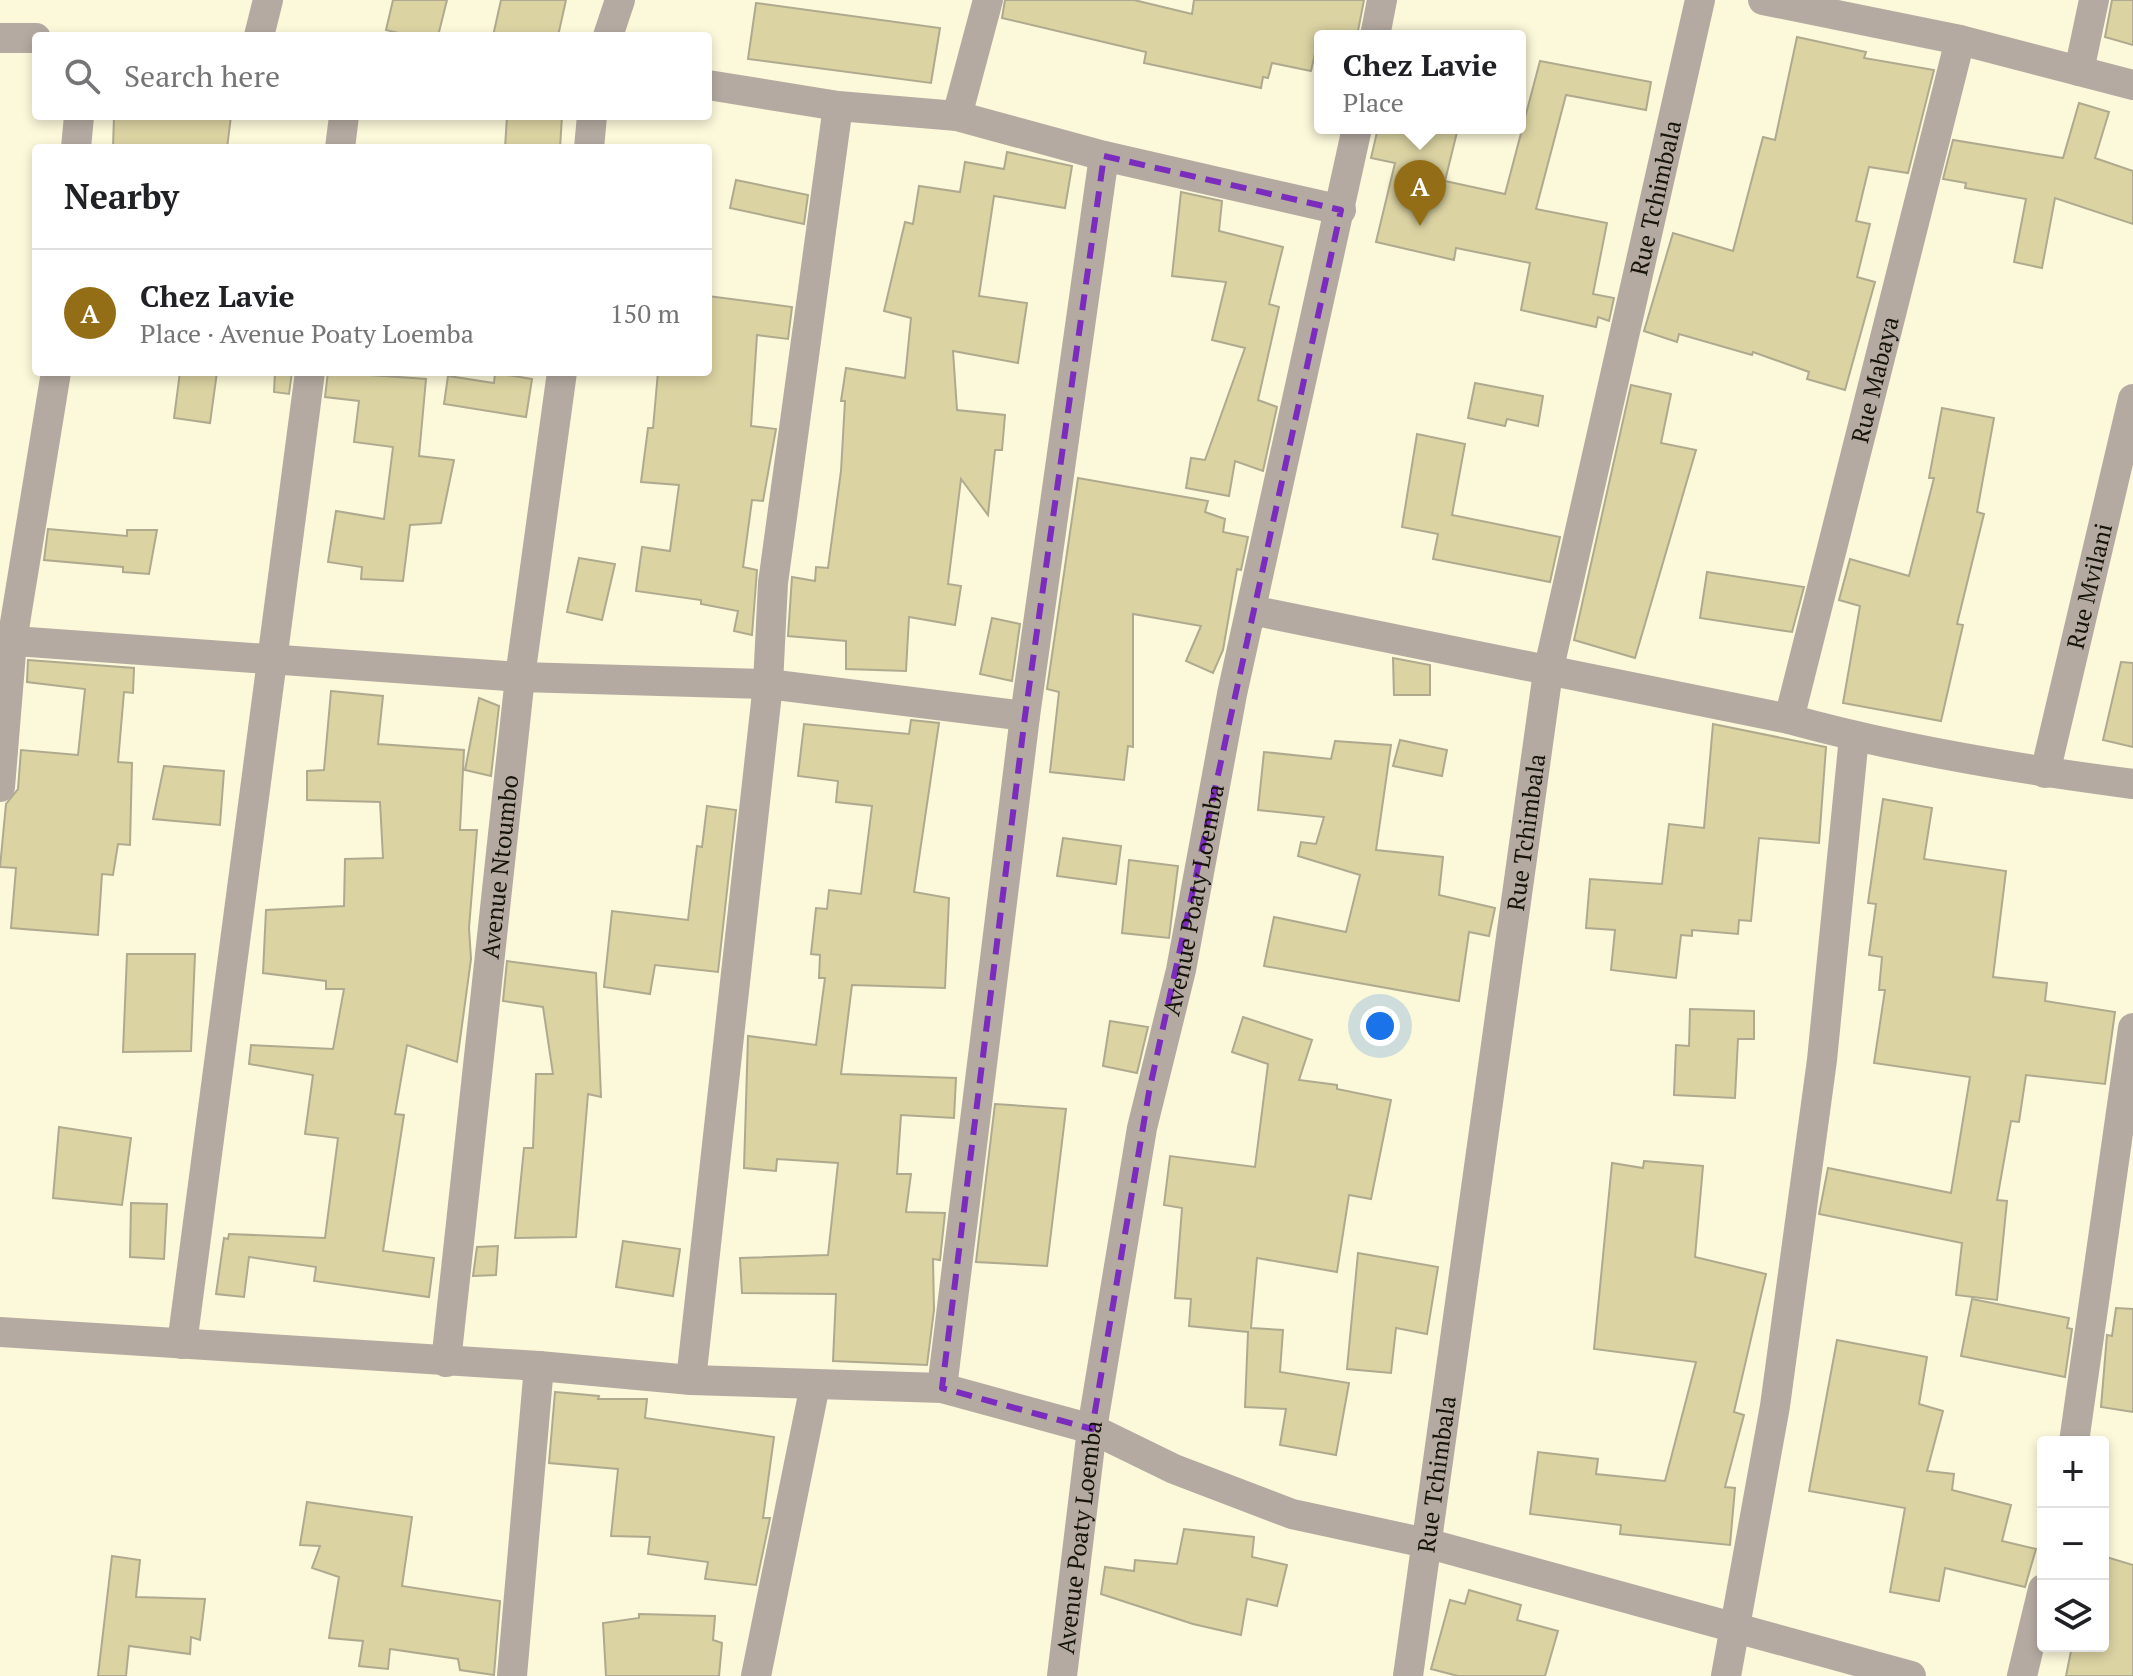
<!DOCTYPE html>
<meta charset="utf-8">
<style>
body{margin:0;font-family:"PT Serif",serif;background:#f6f6f6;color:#202124}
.controls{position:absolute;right:24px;bottom:24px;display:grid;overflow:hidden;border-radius:8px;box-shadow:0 4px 12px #0003}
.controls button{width:72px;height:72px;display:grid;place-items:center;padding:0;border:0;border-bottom:2px solid #e0e0e0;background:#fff;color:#202124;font:40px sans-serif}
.you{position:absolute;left:1380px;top:1026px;width:28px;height:28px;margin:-20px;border:6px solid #fff;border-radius:50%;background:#1a73e8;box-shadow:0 0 0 12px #1a73e833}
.badge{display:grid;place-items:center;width:52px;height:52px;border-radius:50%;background:#946e17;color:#fff;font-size:26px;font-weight:700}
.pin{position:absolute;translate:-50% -66px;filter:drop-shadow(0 2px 4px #0008)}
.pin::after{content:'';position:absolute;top:42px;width:28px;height:24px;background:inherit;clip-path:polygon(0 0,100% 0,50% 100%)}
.popup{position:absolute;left:1314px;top:30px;width:212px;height:104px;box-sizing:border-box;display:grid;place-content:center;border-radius:8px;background:#fff;filter:drop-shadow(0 2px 6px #0005);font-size:26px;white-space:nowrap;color:#757577}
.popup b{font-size:30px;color:#202124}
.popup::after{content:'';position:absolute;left:50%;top:100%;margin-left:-16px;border:16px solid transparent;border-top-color:#fff}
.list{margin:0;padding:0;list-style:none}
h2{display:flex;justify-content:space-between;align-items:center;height:104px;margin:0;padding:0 32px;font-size:34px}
h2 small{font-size:26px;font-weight:400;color:#757577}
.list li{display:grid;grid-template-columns:52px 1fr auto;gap:24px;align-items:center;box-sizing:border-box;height:128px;padding:0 32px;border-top:2px solid #e0e0e0}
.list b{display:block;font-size:30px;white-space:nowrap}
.list p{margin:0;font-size:26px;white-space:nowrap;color:#757577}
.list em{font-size:26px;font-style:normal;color:#757577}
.icon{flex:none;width:44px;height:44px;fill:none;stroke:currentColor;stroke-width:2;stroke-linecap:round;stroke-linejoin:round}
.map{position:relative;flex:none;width:2133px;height:1676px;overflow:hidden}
.search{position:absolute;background:#fff;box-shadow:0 4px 12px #0003;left:32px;top:32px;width:680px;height:88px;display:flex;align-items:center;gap:20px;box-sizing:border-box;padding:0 28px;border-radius:8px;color:#757577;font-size:30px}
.panel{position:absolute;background:#fff;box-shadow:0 4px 12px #0003;left:32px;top:144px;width:680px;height:232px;border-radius:8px}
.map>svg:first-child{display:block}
.building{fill:#dbd3a2;stroke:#afaa8f;stroke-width:2}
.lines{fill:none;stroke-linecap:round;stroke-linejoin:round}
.minor{stroke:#b4aaa1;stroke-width:30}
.marked{fill:none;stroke:#7b2cbf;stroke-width:6;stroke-dasharray:16 10;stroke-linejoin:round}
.labels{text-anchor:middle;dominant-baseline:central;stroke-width:8;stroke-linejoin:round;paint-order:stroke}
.street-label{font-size:24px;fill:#16140a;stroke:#fff}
</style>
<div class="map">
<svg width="2133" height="1676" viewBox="0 0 2133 1676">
<rect width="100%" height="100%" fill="#fcf8da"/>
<path class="building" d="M393 0H447L438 36H411L386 30Z
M501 0H566L558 36H493Z
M1005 0H1134L1192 14 1194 0H1364L1357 36H1319L1311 71 1272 63 1268 78 1263 77 1261 88 1144 63 1146 52 1002 18Z
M2112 0H2133V45L2105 37Z
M756 3 940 28 931 83 748 59Z
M1797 37 1866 52 1864 58 1934 70 1908 173 1869 167 1856 221 1870 224 1857 277 1875 282 1845 390 1807 379 1809 372 1753 352 1752 355 1679 334 1677 342 1644 331 1673 233 1733 251 1763 137 1775 140Z
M1540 61 1651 82 1646 110 1566 95 1536 209 1607 223 1593 294 1614 298 1609 321 1598 317 1596 327 1521 310 1530 263 1456 248 1454 260 1376 242 1395 163 1371 158 1378 128H1458L1445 181 1505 194Z
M2079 103 2109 112 2095 158 2133 171V224L2055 198 2042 268 2014 262 2026 199 1965 188 1966 183 1943 179 1953 140 2063 158Z
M114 116H231L227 148H113Z
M507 116H562L560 148H505Z
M1007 152 1072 166 1065 208 994 196 979 296 1027 303 1018 363 953 351 957 410 1005 415 1002 450H995L988 515 961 479 948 584 961 586 955 625 909 617 906 671 846 669V641L788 636 792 577 815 581 816 567 828 568 841 471 845 401H841L846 368 905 378 911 318 884 311 905 222 913 224 919 186 960 192 965 162 1004 169Z
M736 180 808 195 804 224 730 208Z
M1181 192 1222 201 1219 231 1283 247 1269 304 1279 307 1258 400 1277 407 1263 471 1235 461 1229 496 1186 488 1191 458 1205 460 1245 348 1212 340 1226 282 1172 276Z
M708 296 792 307 788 339 757 335 751 426 776 429 763 501 752 500 743 567 757 570 752 635 734 631 738 611 701 604V600L636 591 642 547 670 551 679 485 641 482 648 428H653L658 372H708Z
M180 372H217L210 423 174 418Z
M275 372H292L289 394 274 392Z
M328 372 426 379 419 456 454 460 441 523 410 525 403 581 361 579 362 567 328 562 336 511 384 519 393 447 354 442 359 401 325 397Z
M495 373 532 379 526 417 444 404 448 376 494 383Z
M1475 383 1543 396 1538 426 1507 419 1505 426 1468 418Z
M1631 385 1671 394 1661 443 1696 450 1635 658 1574 640Z
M1942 408 1994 418 1977 512 1984 514 1957 624 1963 625 1941 721 1843 703 1860 606 1839 600 1850 559 1909 576 1934 478H1929Z
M1417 434 1465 444 1452 515 1560 537 1550 582 1433 559 1438 534 1402 527Z
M1078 478 1208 501 1205 512 1225 519 1223 532 1248 537 1241 570 1237 569 1223 650 1213 673 1186 661 1201 626 1133 614V747L1128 746 1124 780 1050 772 1059 692 1047 689Z
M48 529 127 536V530H157L149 574 123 572V567L44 560Z
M579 558 615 564 602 620 567 612Z
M1707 572 1804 587 1792 632 1700 618Z
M992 618 1020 624 1012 681 980 674Z
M1393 658 1430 665V695H1394Z
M28 660 134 668 133 693 124 692 118 762 132 763 130 845 118 844 113 875 102 874 98 935 11 928 16 868 0 867 6 804 18 789 21 750 78 755 85 689 27 682Z
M2121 662 2133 663V747L2103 740Z
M331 691 383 696 378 744 464 750 460 830H477L469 928 471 959 457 1062 407 1045 395 1114 404 1115 383 1251 434 1258 429 1297 314 1281 316 1267 249 1257 244 1297 216 1294 224 1238 228 1239 229 1234 325 1238 338 1138 305 1134 313 1075 249 1064 251 1045 333 1049 344 989H326V981L263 973 266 910 344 906 345 859 383 858 380 802 307 800V771L324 770Z
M479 698 499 706 491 776 465 770Z
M911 720 939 723 914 892 949 898 945 988 852 985 841 1074 956 1078 954 1118 901 1115 897 1174H911L906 1212 945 1213 940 1260 933 1259 934 1310 927 1365 833 1361 836 1294 742 1293 740 1258 828 1255 838 1163 777 1159 776 1171 744 1168 748 1036 816 1045 825 978H819L820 955 811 954 816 908 827 909 829 890 861 894 872 806 836 802 838 781 798 776 804 724 909 734Z
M1713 724 1826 747 1819 843 1759 838 1751 921 1739 920 1738 934 1692 930V936L1681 935 1676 978 1611 970 1615 930 1586 928 1590 879 1662 884 1669 824 1704 828Z
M1400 740 1447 750 1442 776 1393 766Z
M1335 741 1391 745 1376 850 1443 857 1439 895 1495 908 1489 936 1469 932 1459 1001 1264 966 1274 917 1346 932 1360 875 1298 856 1301 842 1316 844 1324 817 1258 810 1264 752 1331 759Z
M164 766 224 771 220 825 153 819Z
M1883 799 1932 808 1924 859 2006 871 1993 977 2047 983 2045 1001 2115 1012 2105 1084 2026 1075 2019 1122 2011 1121 1997 1200 2007 1201 1997 1300 1956 1295 1962 1243 1819 1214 1828 1168 1951 1193 1970 1077 1874 1063 1885 990H1879L1882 957 1869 955 1876 904 1868 903Z
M707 806 736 810 718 972 655 965 650 994 604 987 612 911 688 920 697 846 702 847Z
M1063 838 1121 846 1116 884 1057 876Z
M1129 860 1178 866 1169 938 1122 933Z
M127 954H195L191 1051 123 1052Z
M507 961 596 973 601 1097 588 1094 576 1237 515 1238 524 1148H533L536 1074H553L543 1007 503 1001Z
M1690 1009 1754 1011V1039H1738L1735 1098 1674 1095 1676 1045 1689 1046Z
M1243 1017 1312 1040 1299 1080 1337 1085V1089L1391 1100 1371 1199 1349 1195 1337 1272 1257 1258 1251 1328 1283 1330 1280 1372 1349 1383 1336 1455 1280 1445 1286 1409 1245 1407 1248 1332 1189 1326 1191 1299 1175 1298 1182 1208 1164 1205 1170 1156 1255 1167 1268 1064 1232 1052Z
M1110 1021 1148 1027 1137 1073 1103 1066Z
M995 1104 1066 1109 1047 1266 976 1262Z
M59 1127 131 1138 122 1205 53 1198Z
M1644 1161 1703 1166 1695 1257 1766 1274 1734 1412 1744 1415 1725 1487 1735 1488 1730 1545 1620 1534 1621 1525 1530 1514 1538 1452 1598 1459 1596 1474 1665 1481 1696 1362 1594 1349 1612 1163 1643 1168Z
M131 1203 167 1204 164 1259 130 1257Z
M623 1241 680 1249 673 1296 616 1287Z
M498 1246 496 1275 473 1276 477 1247Z
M1358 1253 1438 1267 1427 1334 1396 1328 1391 1373 1347 1369Z
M1972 1299 2069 1318 2067 1328 2072 1329 2065 1377 1961 1356Z
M2116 1308 2133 1309V1412L2101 1407 2107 1335 2112 1336Z
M1837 1340 1927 1357 1919 1404 1943 1411 1927 1471 1954 1474 1952 1490 2011 1505 2002 1541 2036 1549 2025 1587 1945 1568 1939 1601 1890 1592 1905 1508 1809 1491Z
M555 1392 599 1396 598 1399H647L645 1418 774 1437 763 1518H770L756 1585 705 1579 708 1562 648 1554 650 1537 611 1536 618 1469 549 1463Z
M307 1502 412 1517 402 1586 500 1601 494 1675 460 1670 458 1659 390 1649 388 1669 359 1666 363 1641 329 1638 339 1577 312 1568 320 1546 300 1545Z
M1184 1529 1254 1537 1252 1557 1287 1565 1277 1606 1247 1599 1241 1635 1193 1624 1101 1594 1105 1567 1134 1571 1135 1560 1177 1564Z
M112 1556 140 1560 136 1597 205 1599 200 1640 191 1637 190 1654 129 1646 126 1676H98Z
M2103 1556 2133 1565V1676H2066L2072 1646H2103Z
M1469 1590 1521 1605 1517 1620 1558 1631 1545 1676H1458L1431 1669 1450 1600 1465 1604Z
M639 1614 715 1616 713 1640 722 1643 719 1676H606L603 1623 639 1618Z"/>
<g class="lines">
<g class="minor">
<path d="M1763 0 1960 40 2133 85"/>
<path d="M259 36 268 0"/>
<path d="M608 36 620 0"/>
<path d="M1375 36 1382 0"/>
<path d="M0 38H36"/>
<path d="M2079 71 2094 0"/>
<path d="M708 85 838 106 957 116 1104 156 1341 210"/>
<path d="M957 116 988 0"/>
<path d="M76 148 79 116"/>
<path d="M340 148 344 116"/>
<path d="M589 148 592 116"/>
<path d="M1251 610 1789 719C1901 750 2017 769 2133 784"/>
<path d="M0 640 520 677 768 684 1025 716"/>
<path id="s1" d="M1789 719 1960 40"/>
<path id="s2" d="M2045 773 2133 399"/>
<path d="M0 787 12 641 56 372"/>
<path d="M0 1332 539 1366 691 1380 942 1388 1092 1429 1174 1469 1292 1514 1426 1543 1911 1676"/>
<path d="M182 1344 310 372"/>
<path id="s3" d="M446 1362 520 677 562 372"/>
<path d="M691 1380 768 684 773 583 838 106"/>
<path d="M942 1388 1025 716 1104 156"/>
<path d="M2074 1442 2133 1028"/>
<path d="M512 1676 539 1366"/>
<path d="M756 1676 815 1385"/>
<path id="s4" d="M1062 1676 1092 1429 1142 1128 1181 970 1232 694 1357 128"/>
<path id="s5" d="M1408 1676 1548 672 1700 0"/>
<path d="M1726 1676 1775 1406 1822 1060 1854 737"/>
<path d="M2022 1676 2043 1589"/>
</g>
</g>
<path class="marked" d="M1104 156 1341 210 1149 1092 1092 1429 942 1388 1025 716Z"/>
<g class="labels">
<g class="street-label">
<text stroke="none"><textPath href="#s5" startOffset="1500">Rue Tchimbala</textPath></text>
<text stroke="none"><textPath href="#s1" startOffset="350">Rue Mabaya</textPath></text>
<text stroke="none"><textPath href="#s2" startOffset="192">Rue Mvilani</textPath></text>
<text stroke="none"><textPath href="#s5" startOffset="852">Rue Tchimbala</textPath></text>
<text stroke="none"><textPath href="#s3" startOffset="498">Avenue Ntoumbo</textPath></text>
<text stroke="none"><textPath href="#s4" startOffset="788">Avenue Poaty Loemba</textPath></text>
<text stroke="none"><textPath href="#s5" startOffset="204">Rue Tchimbala</textPath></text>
<text stroke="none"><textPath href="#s4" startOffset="140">Avenue Poaty Loemba</textPath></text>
</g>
</g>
</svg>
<div class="controls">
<button>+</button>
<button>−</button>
<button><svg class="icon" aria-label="layers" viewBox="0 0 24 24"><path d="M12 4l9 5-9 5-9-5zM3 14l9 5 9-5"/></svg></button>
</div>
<div class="you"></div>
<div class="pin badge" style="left:1420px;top:226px">A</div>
<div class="popup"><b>Chez Lavie</b>Place</div>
<div class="search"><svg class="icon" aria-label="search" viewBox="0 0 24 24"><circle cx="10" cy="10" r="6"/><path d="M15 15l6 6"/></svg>Search here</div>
<section class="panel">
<h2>Nearby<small></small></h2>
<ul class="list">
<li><span class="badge">A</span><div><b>Chez Lavie</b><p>Place · Avenue Poaty Loemba</p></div><em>150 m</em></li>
</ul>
</section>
</div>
